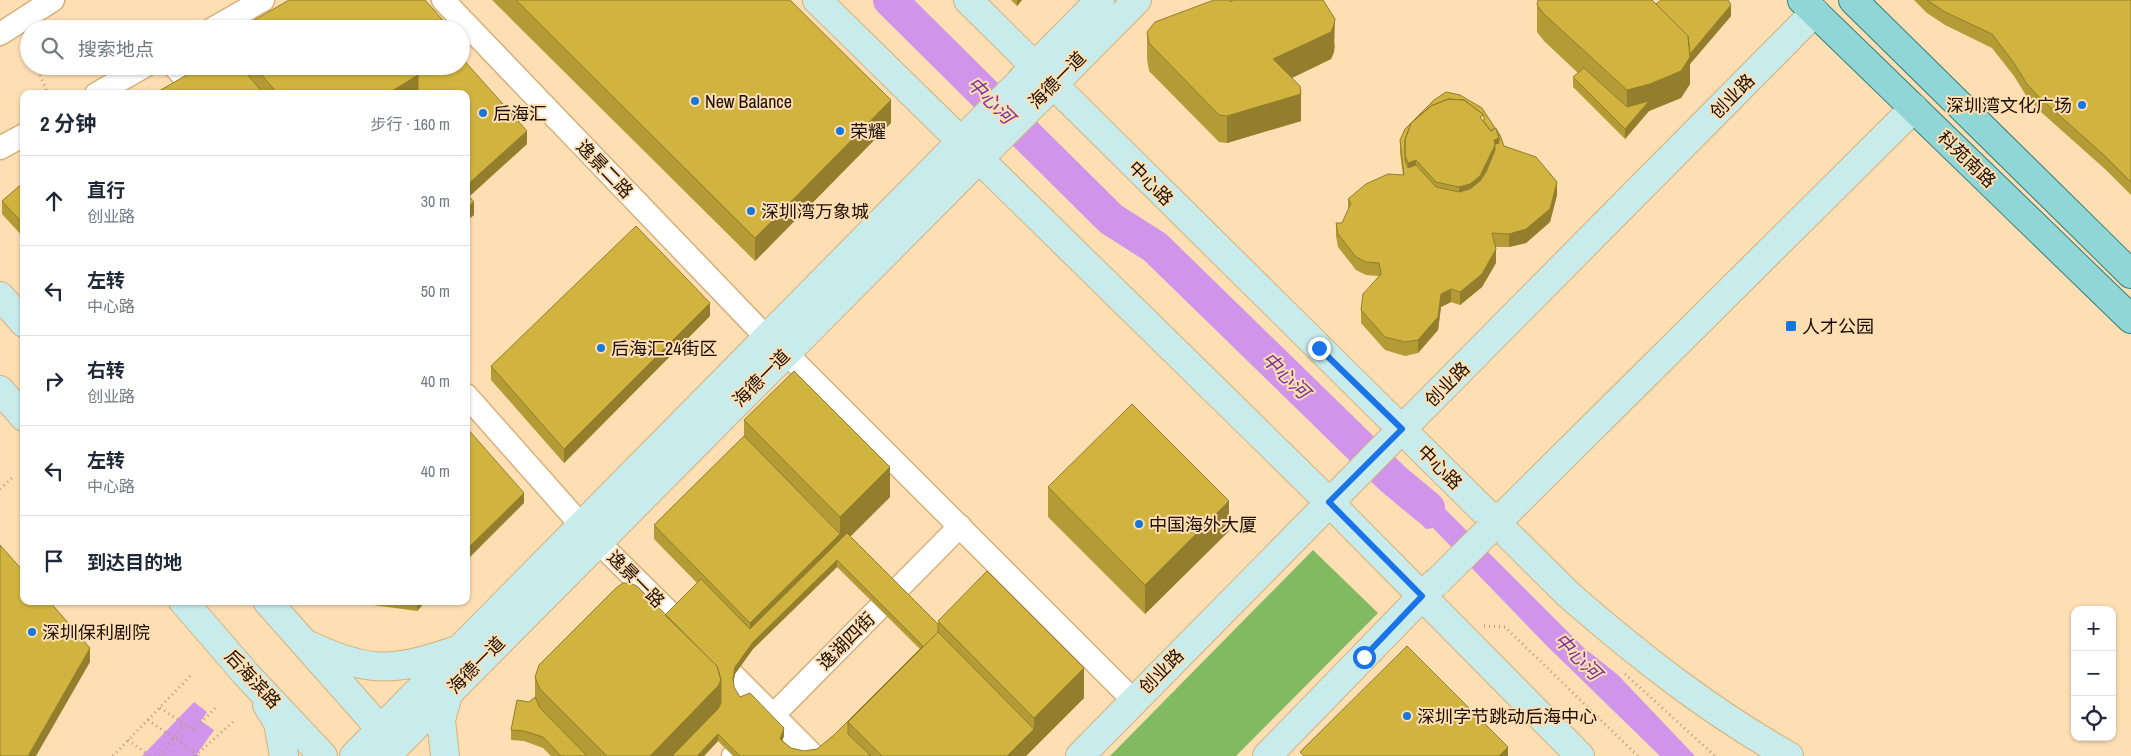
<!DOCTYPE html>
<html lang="zh">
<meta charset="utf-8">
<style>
body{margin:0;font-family:"Archivo Narrow","Noto Sans SC",sans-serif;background:#f2f2f3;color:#1f2937}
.controls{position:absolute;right:15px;bottom:15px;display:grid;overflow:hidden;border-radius:10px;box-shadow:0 1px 4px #0004}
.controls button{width:45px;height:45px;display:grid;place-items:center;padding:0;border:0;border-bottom:1px solid #e0e1e3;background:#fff;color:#1f2937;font:25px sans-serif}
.stop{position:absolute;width:15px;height:15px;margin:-11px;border:4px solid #1a73e8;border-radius:50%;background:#fff}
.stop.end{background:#1a73e8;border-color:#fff;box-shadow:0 1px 5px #0008}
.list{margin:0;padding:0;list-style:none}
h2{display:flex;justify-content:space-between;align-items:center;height:65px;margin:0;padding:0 20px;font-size:21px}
h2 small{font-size:16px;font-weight:400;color:#747a83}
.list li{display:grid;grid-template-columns:32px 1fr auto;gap:15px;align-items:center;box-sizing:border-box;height:90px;padding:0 20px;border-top:1px solid #e0e1e3}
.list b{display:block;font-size:19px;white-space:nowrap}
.list p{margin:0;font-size:16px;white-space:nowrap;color:#747a83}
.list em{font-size:16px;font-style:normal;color:#747a83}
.icon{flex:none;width:28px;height:28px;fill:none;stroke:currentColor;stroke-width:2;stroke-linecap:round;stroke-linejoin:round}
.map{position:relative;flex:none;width:2131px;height:756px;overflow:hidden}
.search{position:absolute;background:#fff;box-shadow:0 1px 4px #0004;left:20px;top:20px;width:450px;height:55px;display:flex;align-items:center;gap:12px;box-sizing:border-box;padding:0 18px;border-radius:28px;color:#747a83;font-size:19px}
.panel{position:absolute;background:#fff;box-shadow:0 1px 4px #0004;left:20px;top:90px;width:450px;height:515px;border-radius:10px}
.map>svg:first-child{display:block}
.forest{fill:#81ba60}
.water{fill:#d094ea}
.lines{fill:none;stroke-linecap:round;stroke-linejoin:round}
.river{stroke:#d094ea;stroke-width:34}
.street-casing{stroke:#d7b17b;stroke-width:25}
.secondary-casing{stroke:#d7b17b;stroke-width:30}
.primary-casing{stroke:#377e7a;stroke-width:30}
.path{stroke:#b89e7c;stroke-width:3;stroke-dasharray:1 4;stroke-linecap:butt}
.street{stroke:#fff;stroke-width:22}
.secondary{stroke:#c8ebeb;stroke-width:28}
.primary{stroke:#90d6d6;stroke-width:28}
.secondary-bridge-casing{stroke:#d7b17b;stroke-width:30;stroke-linecap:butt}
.secondary-bridge{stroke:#c8ebeb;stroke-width:28}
.wall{fill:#b49b36;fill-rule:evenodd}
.shaded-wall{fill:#927e2c}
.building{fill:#d1b43f;stroke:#927e2c;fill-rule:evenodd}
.route{stroke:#1a73e8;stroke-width:6}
.poi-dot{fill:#1476de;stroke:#fedeb3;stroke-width:2}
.labels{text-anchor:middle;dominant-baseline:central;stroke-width:4;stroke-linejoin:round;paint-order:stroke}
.street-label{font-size:18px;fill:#1b0e00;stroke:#fedeb3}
.poi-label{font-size:18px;fill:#1b0e00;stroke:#fedeb3;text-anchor:start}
.water-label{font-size:19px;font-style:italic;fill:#793095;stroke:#fedeb3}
</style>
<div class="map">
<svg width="2131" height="756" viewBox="0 0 2131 756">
<rect width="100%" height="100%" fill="#fedeb3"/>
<path class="forest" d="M1313 550 1378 613 1236 756H1110Z"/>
<path class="water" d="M1404 468 1584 648 1618 675 1695 756H1660L1547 646 1433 528 1426 529 1385 487Z
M194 702 207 712 201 721 214 730 197 754 200 756H142Z"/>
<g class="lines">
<path class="river" d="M890 0 1111 219 1155 247 1393 479 1428 508"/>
<g class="street-casing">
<path id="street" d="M443 0 767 338
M212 29 263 0
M0 34 53 0
M174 66 199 94
M96 94 145 66
M0 148 24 135
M786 353 1133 700
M466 395 582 526 689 632
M714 656 814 756
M733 756 960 526"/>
</g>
<g class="secondary-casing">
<path id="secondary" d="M817 0 1329 502 1580 756
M968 0 1569 595C1638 655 1709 711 1789 756
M1022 79 1100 0
M1041 97 1137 0
M0 296 24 323
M0 390 24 417
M1392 439 1815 12
M1488 531 1914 108
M183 601 245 673 323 756
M267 601 392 742
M311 646C368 673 395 672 454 651
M267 705 278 723 284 756
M354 756 973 129
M386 756 991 147
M445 756 441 720 449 691
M1080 756 1341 491
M1267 756 1435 583"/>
</g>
<g class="primary-casing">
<path id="primary" d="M1802 0 2131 319
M1853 0 2131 274"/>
</g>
<path class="path" d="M25 41 29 49
M36 66 48 94
M0 489 14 476
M1484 626 1505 627 1638 756
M1625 674 1715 756
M160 708 194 730 218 705
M148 720 197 754
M128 740 150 756
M113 756 191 675
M160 756 185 724
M195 756 233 722"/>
<use href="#street" class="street"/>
<use href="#secondary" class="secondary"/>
<use href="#primary" class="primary"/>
<g class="secondary-bridge-casing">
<path id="secondary-bridge" d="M974 128 1022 80
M993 145 1041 97
M1341 491 1392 439
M1437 582 1488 531"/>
</g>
<use href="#secondary-bridge" class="secondary-bridge"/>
</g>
<path class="wall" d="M492 0H790L891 123 755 261Z
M1011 0H1022L1017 6Z
M1230 0H1323L1335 46 1334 52 1331 59 1292 78 1301 121 1227 143 1219 142 1149 71 1147 59V32Z
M1914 0H2131V195L2105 169 2041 112 2027 97 2014 76 1992 48 1945 25 1927 13Z
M1656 4 1731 16 1690 64V84L1681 98 1649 111 1625 139 1573 87V77L1578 73 1544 41 1537 32V5Z
M202 66H461L527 144 469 197 474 215 466 221V94H154Z
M1400 140 1504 146 1557 195 1550 222 1526 243 1509 247H1495L1496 263 1482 287 1460 305 1451 302 1441 307 1438 330 1418 353 1405 356 1385 350 1361 323V310L1379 276 1366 275 1356 270 1338 247 1336 236V223H1342L1348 210V199L1403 175 1400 153Z
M24 182V238L2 214V201Z
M710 316 564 463 491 380V366Z
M744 420 890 497 850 536 938 624V621L1084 698 1026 756H733L718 741 704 756H551L543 748 524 741 511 740V730L529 702 535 697V677L665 615 697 583 654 539V525L744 436ZM837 567 920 649 834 735 817 749 804 751 791 748 782 741 784 736 740 697 734 687 733 682 735 674 753 649Z
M1048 487 1229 531 1145 614 1048 517Z
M350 601H426L417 611 351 602Z"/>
<path class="shaded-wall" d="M1017 0H1022L1017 6Z
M1731 5V16L1690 64V84L1681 98 1649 111 1625 139V129L1627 118V90L1689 55Z
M1335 19 1334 52 1331 59 1273 87V59Z
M433 66 418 94H387Z
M1301 94V121L1227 143V116Z
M891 100V123L755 261V238Z
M527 131V144L466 199V186Z
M1491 136 1499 138V157L1495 163 1459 205V187Z
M1416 160V179L1408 181V163Z
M1557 182V195L1550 222 1526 243 1509 247V234Z
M474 202V215L466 221V208Z
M1496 249V263L1482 287 1460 305V292Z
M1451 289V302L1441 307 1438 330 1418 353V340L1441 294Z
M710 303V316L564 463V449Z
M890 467V497L840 547V517Z
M524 493V503L466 561V550Z
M1229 501V531L1145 614V585Z
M840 534V547L750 636V623Z
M837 560V567L753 649 735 674 733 685V678L735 667 753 642Z
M417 601H426L417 611Z
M90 648V662L36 756H28Z
M1084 668V698L1026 756H1007L1034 729V718Z
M721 680V710L679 756H650Z
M784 728V736L780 746V739Z
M718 734V741L704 756H697Z
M1508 747V756H1499Z"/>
<path class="building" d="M289 0H425L449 27 445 29H239Z
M516 0H790L891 100 755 238Z
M1214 0H1229L1231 2 1233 0H1323L1335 19 1334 25 1331 32 1273 59 1300 86 1301 94 1227 116 1219 115 1149 43 1147 32 1155 22Z
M1538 0H1652L1688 36 1690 57 1681 71 1650 84 1627 90 1544 14 1537 5Z
M1661 0H1728L1731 5 1690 54 1688 36 1656 4Z
M1927 0H2131V182L2105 156 2041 99 2027 84 2014 63 1992 34 1945 12Z
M461 57 527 131 466 186V94H414L418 91V75L411 66H461Z
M202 66H240L264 94H154Z
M254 66H411L418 75 387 94H278Z
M1584 68 1627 107 1649 101 1625 129 1573 77Z
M1446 92 1460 95 1482 108 1495 128 1491 131 1483 121 1484 120V115L1464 100 1448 99 1431 106 1411 123 1405 140V160L1408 168 1416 165 1436 187 1459 192 1470 189 1480 181 1486 172 1495 150V144L1499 143V138L1496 129 1500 135 1504 146 1536 157 1557 182 1550 209 1526 229 1509 234 1492 233 1496 249 1482 274 1460 292 1451 289 1441 294 1438 317 1418 340 1405 342 1385 337 1361 310 1363 294 1381 274 1379 263 1366 262 1356 257 1338 234 1336 223H1342L1351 203 1348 199 1366 184 1388 174 1404 175 1400 140 1405 129 1434 100Z
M1448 99 1464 100 1484 115 1480 117 1491 131 1496 128 1499 138 1494 140 1495 145 1480 176 1470 184 1459 187 1436 182 1416 160 1408 163 1405 155V140L1411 123 1431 106Z
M24 182V225L2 201Z
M466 193 474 202 466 208Z
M636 226 710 303 564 449 491 366Z
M794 371 890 467 840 517 744 420Z
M1132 404 1229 501 1145 585 1048 487Z
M466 427 524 493 466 550Z
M744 436 840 534 750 623 654 525Z
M847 533 938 624V632L848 722V734L871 756H740L718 734 697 756H672L718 709 721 703V680L717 666 665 615 701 579 750 629ZM837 560 923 646 834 735 817 749 804 751 791 748 780 739 784 728 750 693 740 697 734 687 733 678 735 667 753 642Z
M0 545 24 572V601H49L90 648 28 756H0Z
M987 571 1084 668 1034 718 938 621Z
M623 583H630L637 586 717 666 721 680 718 686 650 756H607L540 689 535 677 539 665 616 588Z
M938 632 1034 729 1007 756H882L848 722Z
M1407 646 1508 747 1499 756H1304L1300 752Z
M535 697 540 708 587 756H561L543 737 524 731 511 730 517 700 529 702Z"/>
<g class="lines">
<path class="route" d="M1319 348 1402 429 1329 502 1422 596 1364 657"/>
</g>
<g class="poi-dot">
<circle cx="695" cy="101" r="5"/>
<circle cx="2082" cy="105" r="5"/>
<circle cx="483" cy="113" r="5"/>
<circle cx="840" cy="131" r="5"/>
<circle cx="751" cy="211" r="5"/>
<rect x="1785" y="320" width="12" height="12" rx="2.5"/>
<circle cx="601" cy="348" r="5"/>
<circle cx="1139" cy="524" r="5"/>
<circle cx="32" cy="632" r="5"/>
<circle cx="1407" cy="716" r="5"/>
</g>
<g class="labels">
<g class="street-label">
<text transform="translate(1057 80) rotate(-45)">海德一道</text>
<text transform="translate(1732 96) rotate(-45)">创业路</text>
<text transform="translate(1967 159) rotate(44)">科苑南路</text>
<text transform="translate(605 169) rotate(46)">逸景二路</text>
<text transform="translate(1151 183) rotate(45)">中心路</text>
<text transform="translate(761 378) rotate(-45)">海德一道</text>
<text transform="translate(1447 384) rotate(-45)">创业路</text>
<text transform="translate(1440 467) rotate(45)">中心路</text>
<text transform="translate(636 579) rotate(45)">逸景一路</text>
<text transform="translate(846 641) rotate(-45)">逸湖四街</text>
<text transform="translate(476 665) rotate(-45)">海德一道</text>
<text transform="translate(1161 671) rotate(-45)">创业路</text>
<text transform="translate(253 679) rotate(47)">后海滨路</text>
</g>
<g class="poi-label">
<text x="705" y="101">New Balance</text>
<text x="2072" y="105" text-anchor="end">深圳湾文化广场</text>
<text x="493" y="113">后海汇</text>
<text x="850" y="131">荣耀</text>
<text x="761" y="211">深圳湾万象城</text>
<text x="1802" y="326">人才公园</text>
<text x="611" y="348">后海汇24街区</text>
<text x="1149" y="524">中国海外大厦</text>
<text x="42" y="632">深圳保利剧院</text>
<text x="1417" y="716">深圳字节跳动后海中心</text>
</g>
<g class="water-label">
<text transform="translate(991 100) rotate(45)">中心河</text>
<text transform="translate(1286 375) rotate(44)">中心河</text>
<text transform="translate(1578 656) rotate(45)">中心河</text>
</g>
</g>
</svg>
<div class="controls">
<button>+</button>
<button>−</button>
<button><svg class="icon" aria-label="locate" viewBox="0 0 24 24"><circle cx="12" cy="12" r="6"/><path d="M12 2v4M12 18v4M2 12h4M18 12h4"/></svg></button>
</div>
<div class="stop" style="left:1364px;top:657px"></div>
<div class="stop end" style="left:1319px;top:348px"></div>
<div class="search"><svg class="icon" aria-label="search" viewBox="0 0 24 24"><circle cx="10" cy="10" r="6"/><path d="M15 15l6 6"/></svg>搜索地点</div>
<section class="panel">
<h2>2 分钟<small>步行 · 160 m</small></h2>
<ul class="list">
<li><svg class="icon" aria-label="ahead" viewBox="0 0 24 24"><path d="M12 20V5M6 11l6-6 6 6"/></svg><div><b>直行</b><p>创业路</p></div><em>30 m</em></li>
<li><svg class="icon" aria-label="left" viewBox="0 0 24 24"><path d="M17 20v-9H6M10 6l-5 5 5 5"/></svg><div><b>左转</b><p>中心路</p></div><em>50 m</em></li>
<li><svg class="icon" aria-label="right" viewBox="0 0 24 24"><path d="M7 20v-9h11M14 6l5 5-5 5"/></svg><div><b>右转</b><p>创业路</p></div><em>40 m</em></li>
<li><svg class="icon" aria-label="left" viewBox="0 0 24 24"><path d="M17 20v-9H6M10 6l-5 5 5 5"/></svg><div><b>左转</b><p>中心路</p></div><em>40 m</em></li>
<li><svg class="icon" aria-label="arrive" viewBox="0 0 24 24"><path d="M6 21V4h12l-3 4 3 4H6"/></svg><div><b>到达目的地</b></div></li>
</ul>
</section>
</div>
